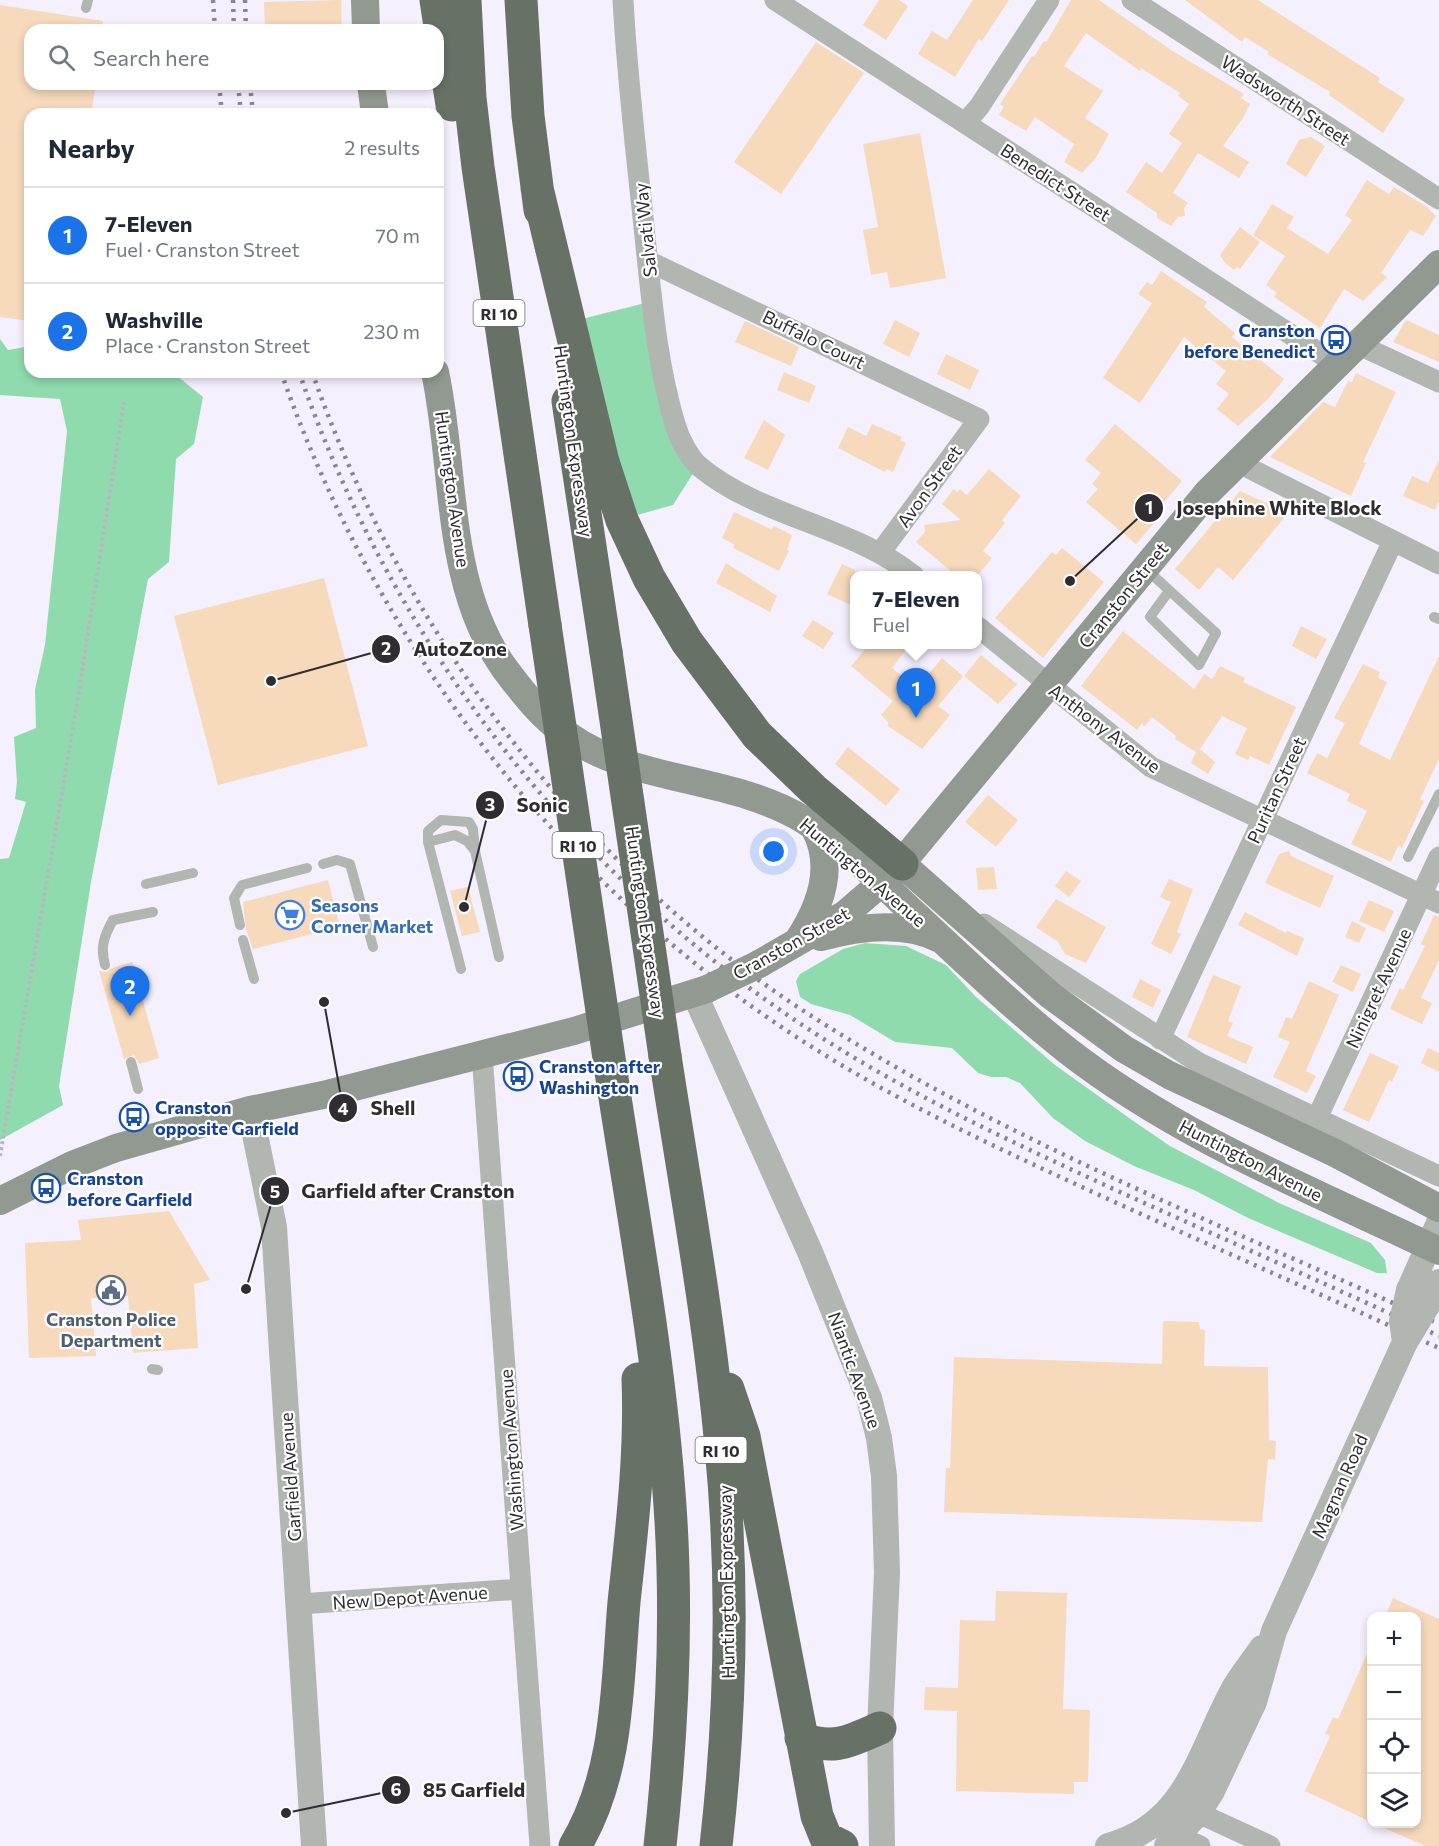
<!DOCTYPE html>
<meta charset="utf-8">
<style>
body{margin:0;font-family:Commissioner,sans-serif;background:#f6f6f7;color:#1f2937}
.controls{position:absolute;right:18px;bottom:18px;display:grid;overflow:hidden;border-radius:12px;box-shadow:0 3px 9px #0003}
.controls button{width:54px;height:54px;display:grid;place-items:center;padding:0;border:0;border-bottom:2px solid #e0e1e3;background:#fff;color:#1f2937;font:30px sans-serif}
.you{position:absolute;left:774px;top:852px;width:21px;height:21px;margin:-15px;border:4px solid #fff;border-radius:50%;background:#1a73e8;box-shadow:0 0 0 9px #1a73e833}
.badge{display:grid;place-items:center;width:39px;height:39px;border-radius:50%;background:#1a73e8;color:#fff;font-size:20px;font-weight:700}
.pin{position:absolute;translate:-50% -50px;filter:drop-shadow(0 2px 3px #0008)}
.pin::after{content:'';position:absolute;top:32px;width:21px;height:18px;background:inherit;clip-path:polygon(0 0,100% 0,50% 100%)}
.popup{position:absolute;left:850px;top:571px;width:132px;height:78px;box-sizing:border-box;display:grid;place-content:center;border-radius:12px;background:#fff;filter:drop-shadow(0 2px 4px #0005);font-size:20px;white-space:nowrap;color:#747a83}
.popup b{font-size:22px;color:#1f2937}
.popup::after{content:'';position:absolute;left:50%;top:100%;margin-left:-12px;border:12px solid transparent;border-top-color:#fff}
.list{margin:0;padding:0;list-style:none}
h2{display:flex;justify-content:space-between;align-items:center;height:78px;margin:0;padding:0 24px;font-size:26px}
h2 small{font-size:20px;font-weight:400;color:#747a83}
.list li{display:grid;grid-template-columns:39px 1fr auto;gap:18px;align-items:center;box-sizing:border-box;height:96px;padding:0 24px;border-top:2px solid #e0e1e3}
.list b{display:block;font-size:22px;white-space:nowrap}
.list p{margin:0;font-size:20px;white-space:nowrap;color:#747a83}
.list em{font-size:20px;font-style:normal;color:#747a83}
.icon{flex:none;width:33px;height:33px;fill:none;stroke:currentColor;stroke-width:2;stroke-linecap:round;stroke-linejoin:round}
.map{position:relative;flex:none;width:1439px;height:1846px;overflow:hidden}
.search{position:absolute;background:#fff;box-shadow:0 3px 9px #0003;left:24px;top:24px;width:420px;height:66px;display:flex;align-items:center;gap:15px;box-sizing:border-box;padding:0 21px;border-radius:18px;color:#747a83;font-size:22px}
.panel{position:absolute;background:#fff;box-shadow:0 3px 9px #0003;left:24px;top:108px;width:420px;height:270px;border-radius:18px}
.map>svg:first-child{display:block}
.green{fill:#90dbae}
.building{fill:#f7d9bc}
.lines{fill:none;stroke-linecap:round;stroke-linejoin:round}
.path{stroke:#b9b5c0;stroke-width:4;stroke-dasharray:3 3;stroke-linecap:butt}
.service{stroke:#b1b6b0;stroke-width:10}
.minor{stroke:#b1b6b0;stroke-width:21}
.tertiary{stroke:#b1b6b0;stroke-width:26}
.secondary{stroke:#929990;stroke-width:28}
.motorway{stroke:#677166;stroke-width:33}
.rail{stroke:#8a8690;stroke-width:4.5;stroke-dasharray:3 6;stroke-linecap:butt}
.tertiary-bridge{stroke:#b1b6b0;stroke-width:26}
.secondary-bridge{stroke:#929990;stroke-width:28}
.motorway-bridge{stroke:#677166;stroke-width:33}
.labels{text-anchor:middle;dominant-baseline:central;stroke-width:4.5;stroke-linejoin:round;paint-order:stroke}
.shield{fill:#fff;stroke:#6d6b70;stroke-width:1.5}
.shield-label{font-size:16px;font-weight:bold;fill:#2f2c32}
.street-label{font-size:18px;fill:#2f2c32;stroke:#fff}
.transit-label{font-size:18px;font-weight:bold;fill:#164399;stroke:#fff;text-anchor:start}
.shop-label{font-size:18px;font-weight:bold;fill:#366cbe;stroke:#fff;text-anchor:start}
.service-label{font-size:18px;font-weight:bold;fill:#4e5e75;stroke:#fff}
.leader{fill:none;stroke:#2f2c32;stroke-width:2}
.callout-dot{fill:#2f2c32;stroke:#fff;stroke-width:2}
.mark-label{font-size:18px;text-anchor:middle;font-weight:bold;fill:#fff}
.callout-label{font-size:20px;text-anchor:middle;font-weight:bold;fill:#2f2c32;stroke:#fff;stroke-width:4.5;stroke-linejoin:round;paint-order:stroke}
</style>
<div class="map">
<svg width="1439" height="1846" viewBox="0 0 1439 1846">
<rect width="100%" height="100%" fill="#f5f0fd"/>
<path class="green" d="M653 301 658 344 699 464 673 505 623 519 562 324Z
M0 339 8 350 25 347 30 340V372H172L203 397 194 444 176 459 169 562 148 579 91 882 59 1086 63 1105 0 1140V859L9 858 26 802 15 799 17 782 14 737 36 728 35 690 45 645 67 431 60 399 0 395Z
M865 943 906 946 946 965 976 997 1055 1065 1132 1120 1170 1146 1279 1203 1371 1243 1385 1260 1387 1273H1377L1248 1218 1194 1190 1134 1166 1085 1141 1053 1118 1020 1083 1006 1077H991L978 1073 952 1048 895 1042 850 1015 811 1004 800 997 796 981 800 974 843 949Z"/>
<path class="building" d="M341 0 342 30H265L264 2Z
M879 0H899L908 6 886 40 863 25Z
M973 0H1009L982 41 979 39 955 77 918 54 932 31 947 40Z
M1071 0H1099L1171 50 1244 94 1241 98 1250 104 1243 118 1223 146 1249 162 1239 178 1198 153 1173 193 1188 203 1184 208 1185 216 1178 217 1171 226 1157 218V213L1126 192 1146 162 1162 173 1182 143 1169 134 1189 104 1178 96 1180 93 1141 68 1140 71 1086 33 1064 66 1103 91 1085 118 1109 134 1095 159 1082 173 1064 162 1074 144 1035 117 1026 131 999 115 1004 107 1000 104 1032 56 1034 57 1043 42 1047 41Z
M1185 0H1258L1380 78 1378 82 1405 99 1383 133 1329 95 1330 92 1267 54 1269 52 1245 37 1242 42Z
M0 5 103 21 102 30H30V84H96L91 114H30V321L0 317Z
M816 42 864 73 781 194 734 162Z
M920 133 946 278 890 288 887 272 871 275 863 230 878 227 863 144Z
M1311 137 1325 146 1306 177 1286 164 1299 140Z
M1367 180 1389 194 1394 187 1426 206 1436 216 1423 236 1410 230 1381 273 1387 277 1363 301 1344 289 1320 328 1274 297 1277 293 1266 285 1285 256 1253 235 1272 204 1294 217 1287 228 1328 254 1352 220 1345 215Z
M1240 227 1260 242 1240 269 1237 267 1234 270 1225 263 1220 255Z
M1161 271 1207 302 1204 307 1235 333 1232 337 1284 379 1268 399 1238 426 1217 409 1229 394 1216 384 1226 371 1184 337 1140 403 1103 378 1152 303 1138 294 1147 282 1152 285Z
M895 320 920 333 909 357 883 344Z
M1406 320 1439 335V362L1393 342Z
M745 321 799 347 791 366 735 342Z
M946 354 979 370 970 390 937 374Z
M784 372 816 386 809 403 777 390Z
M1356 373 1396 392 1363 462 1366 463 1351 496 1270 457 1323 402 1335 407 1348 381 1352 382Z
M764 420 785 435 768 470 744 458Z
M872 424 902 437 900 440 906 443 893 472 887 469 885 472 838 448 848 427 866 436Z
M1115 424 1182 481 1151 518 1155 522 1136 544 1086 502 1098 489 1092 484 1101 473 1085 460Z
M1439 460V501L1435 510 1403 496 1412 476 1428 483Z
M989 469 1021 496 1002 520 1005 523 983 551 992 558 977 576H957L916 542 925 532 924 525 961 520 942 504 954 489 957 492 960 489 967 495Z
M1240 491 1288 513 1233 580 1218 567 1199 590 1175 569Z
M734 512 771 529 774 526 792 535 787 550 789 551 779 571 733 548 735 545 722 538Z
M1062 548 1104 582 1043 658 995 618 1052 552 1056 555Z
M726 563 777 596 770 612 716 583Z
M842 564 855 570V607L827 594Z
M324 578 368 746 218 785 174 616Z
M813 620 834 633 823 649 802 636Z
M1301 626 1327 639 1316 659 1292 646Z
M1123 631 1194 689 1204 674 1212 679 1220 666 1245 678 1243 682 1296 707 1269 765 1250 756 1248 760 1235 754 1247 728 1222 716 1200 749 1215 762 1208 774 1191 763 1196 752 1175 739 1176 736 1152 717 1144 727 1142 723 1137 730 1081 686Z
M869 645H909L892 668 917 688 942 658 963 676 938 706 950 715 922 749 888 726V722L881 715 893 701 851 666Z
M981 655 1017 684 998 704 964 676Z
M1439 656V759L1420 799 1424 801 1402 848 1398 846 1391 862 1351 844 1367 811 1347 801 1350 794 1307 773 1317 753 1327 758 1345 723 1334 718 1363 664 1380 672 1378 678 1387 682 1359 744 1390 760Z
M848 747 900 789 886 806 835 764Z
M988 795 1018 820 996 847 965 822Z
M1289 851 1291 856 1334 876 1320 908 1265 883 1279 854Z
M994 867 997 889 978 890 976 868Z
M1066 871 1081 881 1069 897 1055 886Z
M1169 879 1193 889 1177 932 1181 934 1171 954 1151 944 1171 902 1160 897Z
M328 880 340 927 253 949 246 929 243 902Z
M468 887 480 932 462 936 450 891Z
M1056 899 1106 927 1086 963 1065 954 1058 942 1036 927Z
M1369 900 1394 911 1384 932 1359 921Z
M1245 912 1286 933 1287 931 1304 938 1297 956 1238 925Z
M1434 915 1439 916V960L1421 998 1432 1003 1422 1024 1390 1009 1400 988 1403 990 1425 946 1421 944Z
M1352 921 1366 928 1359 943 1345 937Z
M132 962 159 1058 139 1064 134 1055 124 1059 99 971 107 972 112 968Z
M1341 965 1361 974 1353 992 1332 982Z
M1213 975 1241 986 1228 1021 1233 1023 1227 1036 1253 1047 1246 1064 1187 1037Z
M1140 979 1161 990 1153 1008 1132 997Z
M1309 981 1339 995 1308 1066 1306 1071 1316 1076 1307 1093 1273 1077 1290 1042 1278 1037 1286 1017 1292 1019Z
M1428 1048 1439 1053V1072L1421 1063Z
M1370 1053 1399 1066 1392 1082 1389 1080 1369 1122 1343 1110Z
M169 1211 210 1280 194 1284 198 1348 133 1353 128 1296 91 1298 96 1356 29 1358 25 1243 81 1240 78 1220Z
M1163 1321 1199 1322 1200 1329 1205 1330 1204 1366 1268 1367 1269 1440 1276 1441 1275 1459H1268L1262 1522 944 1512 946 1468H950L954 1357 1162 1364Z
M996 1591 1067 1593 1063 1709 1090 1710 1088 1782H1074V1794L956 1791 957 1711 924 1710 925 1687 958 1688 960 1620 995 1621Z
M1393 1598 1439 1619V1846H1425L1375 1824H1416V1617H1385Z
M1371 1645V1822L1305 1791 1330 1736 1325 1734 1333 1717 1338 1719Z"/>
<g class="lines">
<path class="path" d="M0 1156 75 716 124 402"/>
<path class="service" d="M86 8 88 0
M1147 570 1216 633 1199 665 1150 617 1169 591
M1434 617 1439 619
M428 842 455 835 467 841 475 851
M1408 857 1439 794
M323 864 337 860 350 864 373 947
M146 884 193 873
M240 925 234 898 242 885 307 868
M243 940 254 979
M105 965C100 947 104 936 113 920L153 912
M461 969 428 842V831L441 820 469 822 473 829 475 851 499 957
M131 1062 138 1089
M152 1369 158 1370"/>
<path class="minor" d="M623 0C627 76 636 151 644 227 651 292 656 361 675 424 679 438 689 458 700 467 760 517 852 526 914 576
M775 0 1338 365
M1132 0 1439 199
M965 123 979 107 1049 0
M648 261 979 419 880 553
M1357 344 1439 382
M1237 462 1439 564
M978 627 1151 767 1439 903
M984 924 1199 1063 1439 1176
M1160 1039 1393 541
M482 1054 540 1846
M1317 1118 1439 857
M299 1604 521 1589
M1183 1806 1270 1846
M1163 1830 1200 1846"/>
<path class="tertiary" d="M695 995 810 1252 869 1398 879 1438 884 1476 887 1573 880 1728 882 1846
M250 1110 274 1227 314 1846
M1409 1290 1439 1223
M1431 1299 1439 1282
M1108 1846C1185 1826 1198 1757 1231 1694 1239 1678 1252 1663 1262 1648
M1167 1846 1198 1813 1212 1791 1254 1702 1274 1631 1405 1342"/>
<path class="secondary" d="M365 0 366 30
M371 84 375 114
M435 372C456 469 444 584 505 669 523 693 543 719 569 736 635 783 732 776 804 820 841 843 876 877 908 908 960 956 1012 1007 1068 1051 1180 1138 1312 1190 1439 1251
M902 864 1050 995 1124 1049 1169 1075 1335 1153 1439 1208
M821 937C858 927 905 921 940 939
M797 942C820 908 836 866 814 827
M759 964 844 915 894 872 1208 492 1439 264
M0 1201 72 1165 116 1148 250 1110 323 1095 574 1031 707 989"/>
<path class="motorway" d="M436 0 452 105
M465 0 470 98 478 167 545 625
M521 0 528 116 540 210
M537 188 603 462 622 520 649 578 687 642 757 735 813 789 902 864
M568 401 606 652
M665 1056C685 1186 709 1316 721 1447 734 1580 731 1713 716 1846
M610 1065C632 1211 660 1358 670 1506 678 1619 672 1734 660 1846
M728 1389 744 1436 817 1816 826 1838 842 1846
M801 1738C834 1751 850 1741 880 1728
M575 1846C619 1773 617 1685 624 1602 632 1528 641 1454 638 1379"/>
<path class="rail" d="M213 0 215 30
M233 0 234 30
M245 0 246 30
M219 84 222 114
M238 84 241 114
M250 84 253 114
M281 372C373 636 548 870 780 1026 883 1096 995 1147 1108 1199 1218 1249 1329 1298 1439 1348
M299 372C393 644 574 878 816 1034 912 1096 1016 1144 1120 1192 1226 1240 1333 1287 1439 1336
M312 372C406 639 583 873 824 1024 1017 1146 1233 1229 1439 1324"/>
<path class="tertiary-bridge" d="M1405 1342 1402 1321 1409 1290
M1405 1342 1431 1299"/>
<path class="secondary-bridge" d="M707 989 759 964"/>
<path class="motorway-bridge" d="M545 625 610 1065
M606 652 665 1056"/>
</g>
<defs>
<g id="bus-ring" transform="scale(1.5)"><circle r="9.5" fill="#fff" stroke="#1a4fb4" stroke-width="1.5"/><path d="M-5-6H5V4H4V6H2V4H-2V6H-4V4H-5ZM-3.5-4V0h7V-4ZM-3.5 1.2v1.5H-2V1.2ZM2 1.2v1.5H3.5V1.2Z" fill="#1a4fb4"/></g>
<g id="supermarket-ring" transform="scale(1.5)"><circle r="9.5" fill="#fff" stroke="#3f7fe0" stroke-width="1.5"/><path d="M-6-5.5h2.5l.6 2H6L4.5 2H-2.5L-4.4-4H-6ZM-1.5 3.2a1.3 1.3 0 1 0 .1 0ZM3 3.2a1.3 1.3 0 1 0 .1 0Z" fill="#3f7fe0"/></g>
<g id="civic-ring" transform="scale(1.5)"><circle r="9.5" fill="#fff" stroke="#5c6f8a" stroke-width="1.5"/><path d="M-.6-6.5H3V-4.5H.6V-3L4-1V1h2V6H-6V1h2V-1L-.6-3ZM-1.2 2.5V6h2.4V2.5Z" fill="#5c6f8a"/></g>
</defs>
<g fill-rule="evenodd">
<use href="#bus-ring" x="1336" y="340"/>
<use href="#supermarket-ring" x="290" y="915"/>
<use href="#bus-ring" x="518" y="1076"/>
<use href="#bus-ring" x="134" y="1117"/>
<use href="#bus-ring" x="46" y="1188"/>
<use href="#civic-ring" x="111" y="1290"/>
</g>
<g class="labels">
<g class="shield">
<rect x="473.5" y="300" width="51" height="26" rx="4.5"/>
<rect x="552.5" y="832" width="51" height="26" rx="4.5"/>
<rect x="695.5" y="1437" width="51" height="26" rx="4.5"/>
</g>
<g class="shield-label">
<text x="499" y="313">RI 10</text>
<text x="578" y="845">RI 10</text>
<text x="721" y="1450">RI 10</text>
</g>
<g class="street-label">
<text transform="translate(1286 100) rotate(33)">Wadsworth Street</text>
<text transform="translate(1056 182) rotate(33)">Benedict Street</text>
<text transform="translate(645 230) rotate(-96)">Salvati Way</text>
<text transform="translate(814 339) rotate(26)">Buffalo Court</text>
<text transform="translate(574 441) rotate(82)">Huntington Expressway</text>
<text transform="translate(929 486) rotate(-54)">Avon Street</text>
<text transform="translate(453 489) rotate(82)">Huntington Avenue</text>
<text transform="translate(1123 595) rotate(-51)">Cranston Street</text>
<text transform="translate(1105 728) rotate(37)">Anthony Avenue</text>
<text transform="translate(1276 790) rotate(-65)">Puritan Street</text>
<text transform="translate(863 872) rotate(40)">Huntington Avenue</text>
<text transform="translate(646 922) rotate(82)">Huntington Expressway</text>
<text transform="translate(791 943) rotate(-29)">Cranston Street</text>
<text transform="translate(1378 988) rotate(-65)">Ninigret Avenue</text>
<text transform="translate(1251 1160) rotate(27)">Huntington Avenue</text>
<text transform="translate(855 1370) rotate(70)">Niantic Avenue</text>
<text transform="translate(511 1450) rotate(-94)">Washington Avenue</text>
<text transform="translate(290 1477) rotate(-94)">Garfield Avenue</text>
<text transform="translate(1339 1486) rotate(-66)">Magnan Road</text>
<text transform="translate(726 1582) rotate(-91)">Huntington Expressway</text>
<text transform="translate(410 1597) rotate(-4)">New Depot Avenue</text>
</g>
<g class="transit-label">
<text x="1315" y="330" text-anchor="end">Cranston<tspan x="1315" dy="21">before Benedict</tspan></text>
<text x="539" y="1066">Cranston after<tspan x="539" dy="21">Washington</tspan></text>
<text x="155" y="1107">Cranston<tspan x="155" dy="21">opposite Garfield</tspan></text>
<text x="67" y="1178">Cranston<tspan x="67" dy="21">before Garfield</tspan></text>
</g>
<g class="shop-label">
<text x="311" y="905">Seasons<tspan x="311" dy="21">Corner Market</tspan></text>
</g>
<g class="service-label">
<text x="111" y="1319">Cranston Police<tspan x="111" dy="21">Department</tspan></text>
</g>
</g>
<path class="leader" d="M1070 581L1149 508M271 681L386 649M464 907L490 805M324 1002L343 1108M246 1289L275 1191M286 1813L396 1790"/>
<g class="callout-dot">
<circle cx="1070" cy="581" r="6"/>
<circle cx="271" cy="681" r="6"/>
<circle cx="464" cy="907" r="6"/>
<circle cx="324" cy="1002" r="6"/>
<circle cx="246" cy="1289" r="6"/>
<circle cx="286" cy="1813" r="6"/>
<circle cx="1149" cy="508" r="15"/>
<circle cx="386" cy="649" r="15"/>
<circle cx="490" cy="805" r="15"/>
<circle cx="343" cy="1108" r="15"/>
<circle cx="275" cy="1191" r="15"/>
<circle cx="396" cy="1790" r="15"/>
</g>
<g class="mark-label">
<text x="1149" y="514">1</text>
<text x="386" y="655">2</text>
<text x="490" y="811">3</text>
<text x="343" y="1115">4</text>
<text x="275" y="1198">5</text>
<text x="396" y="1796">6</text>
</g>
<g class="callout-label">
<text x="1279" y="515">Josephine White Block</text>
<text x="460" y="656">AutoZone</text>
<text x="542" y="812">Sonic</text>
<text x="393" y="1115">Shell</text>
<text x="408" y="1198">Garfield after Cranston</text>
<text x="474" y="1797">85 Garfield</text>
</g>
</svg>
<div class="controls">
<button>+</button>
<button>−</button>
<button><svg class="icon" aria-label="locate" viewBox="0 0 24 24"><circle cx="12" cy="12" r="6"/><path d="M12 2v4M12 18v4M2 12h4M18 12h4"/></svg></button>
<button><svg class="icon" aria-label="layers" viewBox="0 0 24 24"><path d="M12 4l9 5-9 5-9-5zM3 14l9 5 9-5"/></svg></button>
</div>
<div class="you"></div>
<div class="pin badge" style="left:916px;top:718px">1</div>
<div class="popup"><b>7-Eleven</b>Fuel</div>
<div class="pin badge" style="left:130px;top:1016px">2</div>
<div class="search"><svg class="icon" aria-label="search" viewBox="0 0 24 24"><circle cx="10" cy="10" r="6"/><path d="M15 15l6 6"/></svg>Search here</div>
<section class="panel">
<h2>Nearby<small>2 results</small></h2>
<ul class="list">
<li><span class="badge">1</span><div><b>7-Eleven</b><p>Fuel · Cranston Street</p></div><em>70 m</em></li>
<li><span class="badge">2</span><div><b>Washville</b><p>Place · Cranston Street</p></div><em>230 m</em></li>
</ul>
</section>
</div>
